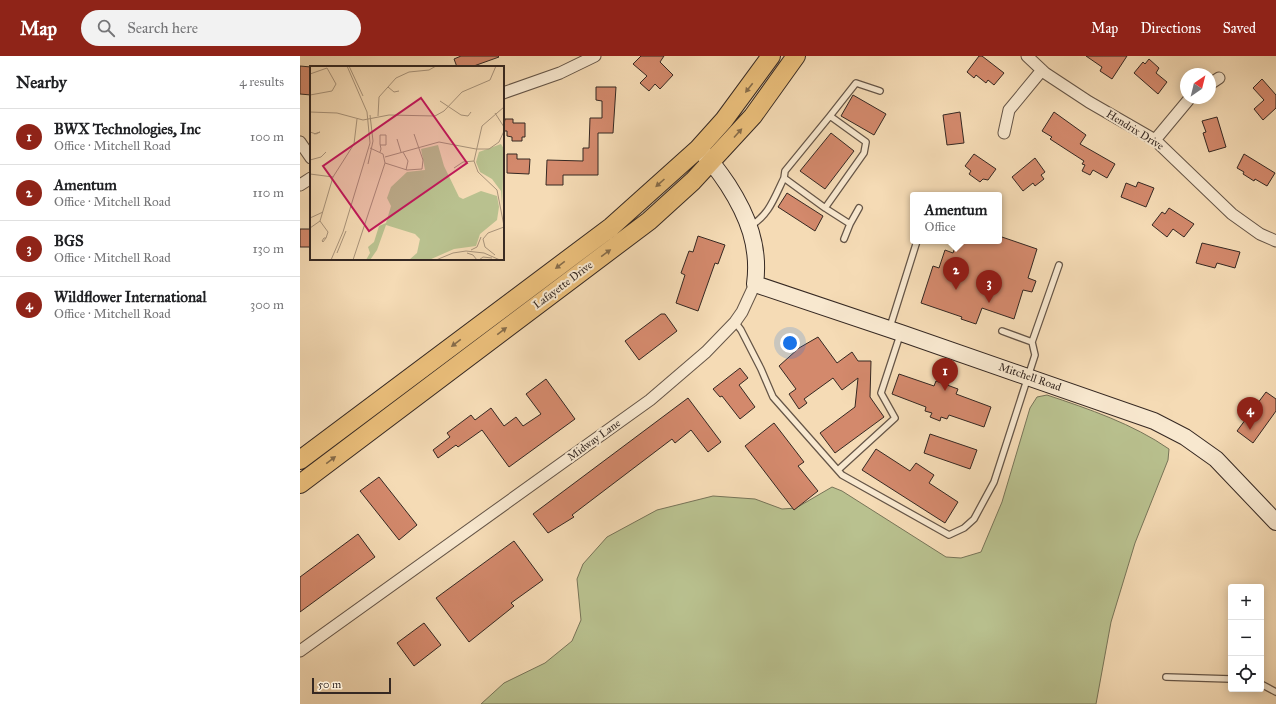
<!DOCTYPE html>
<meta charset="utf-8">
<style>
body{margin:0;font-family:"IM FELL Great Primer",serif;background:#f2f2f2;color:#202124}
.controls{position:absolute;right:12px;bottom:12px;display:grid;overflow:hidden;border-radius:4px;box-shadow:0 2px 10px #0003}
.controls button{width:36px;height:36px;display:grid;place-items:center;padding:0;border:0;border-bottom:1px solid #e0e0e0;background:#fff;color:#202124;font:20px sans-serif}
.compass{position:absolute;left:880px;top:12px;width:36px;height:36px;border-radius:50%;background:#fff;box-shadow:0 2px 10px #0003;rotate:35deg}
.scale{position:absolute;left:12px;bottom:10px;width:79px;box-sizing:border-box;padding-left:4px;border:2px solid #352822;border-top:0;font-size:11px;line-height:14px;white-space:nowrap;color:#352822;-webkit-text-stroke:3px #f8e8cf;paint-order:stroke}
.you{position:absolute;left:490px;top:287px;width:14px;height:14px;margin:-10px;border:3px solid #fff;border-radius:50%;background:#1a73e8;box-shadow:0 0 0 6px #1a73e833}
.badge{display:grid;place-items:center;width:26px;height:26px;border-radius:50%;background:#8f2418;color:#fff;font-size:13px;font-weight:700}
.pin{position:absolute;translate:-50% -33px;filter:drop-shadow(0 1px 2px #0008)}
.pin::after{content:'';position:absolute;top:21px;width:14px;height:12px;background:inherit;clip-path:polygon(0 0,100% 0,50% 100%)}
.popup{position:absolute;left:610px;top:136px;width:92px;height:52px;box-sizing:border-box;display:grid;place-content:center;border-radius:4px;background:#fff;filter:drop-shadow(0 1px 3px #0005);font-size:13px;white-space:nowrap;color:#757577}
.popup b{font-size:15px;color:#202124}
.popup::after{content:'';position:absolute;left:50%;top:100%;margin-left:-8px;border:8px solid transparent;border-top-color:#fff}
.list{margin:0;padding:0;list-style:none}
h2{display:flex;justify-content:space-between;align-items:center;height:52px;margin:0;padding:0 16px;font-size:17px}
h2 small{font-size:13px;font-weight:400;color:#757577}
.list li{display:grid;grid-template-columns:26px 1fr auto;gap:12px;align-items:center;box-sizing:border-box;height:56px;padding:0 16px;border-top:1px solid #e0e0e0}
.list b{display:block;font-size:15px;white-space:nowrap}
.list p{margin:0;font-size:13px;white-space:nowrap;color:#757577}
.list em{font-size:13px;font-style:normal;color:#757577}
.icon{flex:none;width:22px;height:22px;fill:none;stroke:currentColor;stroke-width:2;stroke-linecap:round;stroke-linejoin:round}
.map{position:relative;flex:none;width:976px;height:648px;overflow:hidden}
header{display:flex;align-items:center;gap:24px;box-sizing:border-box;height:56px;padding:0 20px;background:#8f2418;color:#fff}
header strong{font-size:19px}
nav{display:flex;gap:22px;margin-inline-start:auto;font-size:14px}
.search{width:280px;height:36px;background:#f2f2f2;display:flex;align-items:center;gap:10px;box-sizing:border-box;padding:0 14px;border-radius:22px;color:#757577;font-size:15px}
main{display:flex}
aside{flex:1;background:#fff}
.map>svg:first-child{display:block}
.green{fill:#b9c18f;stroke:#777458}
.building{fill:#d3896c;stroke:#352822}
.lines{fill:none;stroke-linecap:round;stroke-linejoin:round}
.lane-casing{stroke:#655547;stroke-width:8}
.street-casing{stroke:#655547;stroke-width:13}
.secondary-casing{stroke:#352822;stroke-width:18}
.primary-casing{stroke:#352822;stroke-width:20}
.lane{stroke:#f8e8cf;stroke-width:5.5}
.street{stroke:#f8e8cf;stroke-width:11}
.secondary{stroke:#f8e8cf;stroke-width:16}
.primary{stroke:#eabe7a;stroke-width:18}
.oneway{fill:#866c4a}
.labels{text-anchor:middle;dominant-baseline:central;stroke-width:4;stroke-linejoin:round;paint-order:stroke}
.street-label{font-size:11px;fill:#352822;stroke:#f8e8cf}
.inset-road{fill:none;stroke:#a8937a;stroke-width:1}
.view{fill:#c2185b;fill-opacity:0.15;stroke:#c2185b;stroke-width:2}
.inset-edge{fill:none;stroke:#352822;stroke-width:2}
</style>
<header>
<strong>Map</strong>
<div class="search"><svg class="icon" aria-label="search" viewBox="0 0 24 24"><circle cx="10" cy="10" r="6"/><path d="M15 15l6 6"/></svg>Search here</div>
<nav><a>Map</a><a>Directions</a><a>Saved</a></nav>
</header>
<main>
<aside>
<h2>Nearby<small>4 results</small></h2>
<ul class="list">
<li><span class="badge">1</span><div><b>BWX Technologies, Inc</b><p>Office · Mitchell Road</p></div><em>100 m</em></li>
<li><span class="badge">2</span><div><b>Amentum</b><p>Office · Mitchell Road</p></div><em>110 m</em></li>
<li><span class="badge">3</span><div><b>BGS</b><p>Office · Mitchell Road</p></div><em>130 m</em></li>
<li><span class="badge">4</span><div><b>Wildflower International</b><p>Office · Mitchell Road</p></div><em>300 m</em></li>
</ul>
</aside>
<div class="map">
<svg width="976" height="648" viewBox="0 0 976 648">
<rect width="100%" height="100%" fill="#f5dbb5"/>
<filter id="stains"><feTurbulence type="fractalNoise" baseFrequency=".005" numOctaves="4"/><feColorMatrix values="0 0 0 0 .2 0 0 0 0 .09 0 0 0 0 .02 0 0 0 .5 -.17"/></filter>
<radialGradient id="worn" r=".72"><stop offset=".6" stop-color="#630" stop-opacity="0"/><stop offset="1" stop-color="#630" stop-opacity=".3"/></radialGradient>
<path class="green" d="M747 339C789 353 833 368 869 393L868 404 835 487 811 566 796 648H181L204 627 245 607 272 585 281 564 277 523 283 508 307 481 357 454 413 440 455 443 482 453 496 452 532 431 542 435 646 501 661 502 681 496 702 446 730 352 737 341Z"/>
<path class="building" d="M161 0H198L199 1 171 11H157L154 3Z
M341 0H364L360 6 373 19 360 33 355 28 349 35 340 27 347 20 333 8Z
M679 0H682L704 17 694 29 688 24 686 27 676 19 674 22 667 16Z
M786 0H827L812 23 800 15 802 11Z
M849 3 859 12 856 17 867 26 858 38 834 17 843 6 845 8Z
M0 10 11 11V39L0 38Z
M962 23 976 39V52L963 64 954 53 964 44 953 32Z
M296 31H316L313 77H298V119H263V129H246L247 104 283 105V92H289L290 62H302V45L296 44Z
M553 39 586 58 574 79 541 60Z
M660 56 664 87 647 89 643 59Z
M754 56 786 79 780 88 815 108 807 122 793 114 790 119 782 115 785 109 782 108 784 105 750 83 752 81 742 75Z
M917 61 926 91 909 96 903 77 906 76 902 65Z
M205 63H213V67H225V81H222V85H212V81L207 80V75H203Z
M531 77 554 95 525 133 500 115Z
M207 98H217V103H230L229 118 207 117Z
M674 98 696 113 688 124 683 123 680 126 669 118 671 115 665 110Z
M944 98 975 117 967 130 955 123 954 125 943 118 944 116 937 112Z
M735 102 745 116 741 119 744 123 735 130 733 127 723 135 712 121Z
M838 126 854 132 846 151 821 141 826 127 836 131Z
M487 137 523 160 515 175 478 151Z
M869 152 894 168 884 181 873 173 867 181 852 169 862 156 865 158Z
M0 173H11V191H0Z
M398 180 425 189 418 208 415 207 398 255 376 247 385 219 381 217 389 195 393 196Z
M699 180 737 193 728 222 736 225 732 236 723 234 714 263 682 252 676 268 661 263 662 261 621 247 633 210 639 212 645 194 653 197 657 185H699Z
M902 187 940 196 935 212 917 207 915 212 896 207Z
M361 258H365L377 275 339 304 325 285Z
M518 281 537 307 552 296 558 305H571L570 341 584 361 535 397 520 377 555 351 558 322 542 334 533 322 504 343 507 347 499 353 489 338 496 333 479 310 499 292Z
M440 312 448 322 439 329 455 351 440 363 422 340 420 341 413 333Z
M599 318 634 330 636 325 658 333 656 338 691 351 684 371 649 359 647 363 641 361 640 365 630 361 632 357 625 355 626 351 592 338Z
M246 323 275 363 209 411 182 374 158 391 156 389 138 402 133 394 150 381 147 377 171 359 175 364 191 352 204 370 216 361 223 370 241 358 226 338Z
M966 336 976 343V355L953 387 937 375Z
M388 342 421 386 408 396 391 374 375 387 372 383 272 459 274 461 248 477 233 458Z
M474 367 504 406 498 410 518 435 494 454 445 390Z
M630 378 677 394 670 413 624 397Z
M576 393 610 415 616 407 634 419 629 427 658 446 645 467 562 414Z
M79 421 117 469 99 484 60 435Z
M58 478 75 501 0 556V521Z
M214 485 243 524 211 547 214 550 169 586 136 542Z
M124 567 141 589 114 610 97 587Z"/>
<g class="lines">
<g class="lane-casing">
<path id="lane" d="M530 60 556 27 580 35
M525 152 550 168 544 183
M550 168 559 152
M450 170C469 160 475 140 484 122L485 115 530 60 566 86 564 97 525 152 484 122
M435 266 441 274 461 313 473 341 542 419 649 479 664 472 674 463 694 426 735 299 732 286 759 209
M590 271 617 185
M702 275 732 286
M538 414 595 362 581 337 600 279
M866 621 931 623
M961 628 976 636"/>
</g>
<g class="street-casing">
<path id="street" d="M727 0 745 17 789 46 855 84 932 158 960 178 976 185
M910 28 919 22
M203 37 260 17 295 0
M704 77 709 54 742 14
M855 84 890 42
M0 86 11 102
M0 129 11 122
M0 595 350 344 406 296 435 266 442 256 455 228"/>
</g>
<g class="secondary-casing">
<path id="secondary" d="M403 97C413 107 420 117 428 129 448 160 460 191 455 228L601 277 854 365 885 381 916 403 976 466"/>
</g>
<g class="primary-casing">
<path id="primary" d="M0 404 311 171 398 93 424 64 471 0
M0 428 349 165 393 125 453 60 496 0"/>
</g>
<use href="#lane" class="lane"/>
<use href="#street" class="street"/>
<use href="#secondary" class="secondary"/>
<use href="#primary" class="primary"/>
</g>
<defs><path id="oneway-solid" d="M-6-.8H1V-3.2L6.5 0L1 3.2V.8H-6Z"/></defs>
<g class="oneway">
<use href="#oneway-solid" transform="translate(449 32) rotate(128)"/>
<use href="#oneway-solid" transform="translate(438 77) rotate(-48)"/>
<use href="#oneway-solid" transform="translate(360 127) rotate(138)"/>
<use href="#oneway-solid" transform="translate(306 197) rotate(-36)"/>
<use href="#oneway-solid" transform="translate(260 209) rotate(143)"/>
<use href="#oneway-solid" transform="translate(202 275) rotate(-37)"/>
<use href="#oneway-solid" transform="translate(156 287) rotate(143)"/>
<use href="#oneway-solid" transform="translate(31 404) rotate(-37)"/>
</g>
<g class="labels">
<g class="street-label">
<text transform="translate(835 74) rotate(32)">Hendrix Drive</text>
<text transform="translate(263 229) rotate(-37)">Lafayette Drive</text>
<text transform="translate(730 321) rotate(19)">Mitchell Road</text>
<text transform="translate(294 384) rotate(-36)">Midway Lane</text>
</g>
</g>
<g transform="translate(10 10)">
<rect width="194" height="194" fill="#f5dbb5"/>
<path d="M191 78 194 83 192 140 191 125 182 113 170 106 166 96 169 86ZM128 79 134 100 149 131 153 133 171 125 187 130 189 141 187 154 170 168 166 180 144 183 119 194H99L107 187 110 173 105 168 76 159 67 184 60 194H56L60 187 58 181 64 176 69 160 76 157 81 140 77 132 81 121 97 106 115 104 111 83Z" fill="#b9c18f"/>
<path class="inset-road" d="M39 0 53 30M0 8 17 2 26 18 22 25 0 29M78 21 84 26 89 25M130 35 151 49 158 50 161 46M194 41 172 60 164 95 168 106 187 124 194 160M0 46 27 47 53 54 79 49 125 50 134 45 152 26 180 14 186 0M185 47 194 61M68 50 69 31 86 12 99 6 119 4 126 0M0 66 6 68 10 66 4 68M87 73 91 86M70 79H76V69H70V78L71 83 70 86M93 86 98 95 96 104M75 91 129 76 166 83H179L189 76 194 65M0 94 11 91 16 86M75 97 97 104 112 103 113 94 104 68M58 98 63 75 60 49M144 102 153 96 164 95M0 108 23 111M0 152 13 146M10 155 18 166 16 172M0 162 10 155 23 111 44 78 47 53M14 172H16L13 176 12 175ZM161 184 167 181 171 171M27 187 36 165M157 187 163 189 167 194M185 189 175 181 173 173 178 167 194 161M21 194 33 166 60 77 57 46 37 0M43 194 75 97 73 88 60 82M126 194 143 187 156 185 174 187 190 194M169 194 173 191 182 192"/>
<path class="view" d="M111 32 157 97 59 165 13 100Z"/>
<rect width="194" height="194" class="inset-edge"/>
</g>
<rect width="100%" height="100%" filter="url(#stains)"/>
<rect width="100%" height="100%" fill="url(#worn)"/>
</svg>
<div class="controls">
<button>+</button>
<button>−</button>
<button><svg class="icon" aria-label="locate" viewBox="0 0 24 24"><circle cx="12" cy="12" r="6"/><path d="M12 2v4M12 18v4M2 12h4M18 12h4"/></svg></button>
</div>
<svg class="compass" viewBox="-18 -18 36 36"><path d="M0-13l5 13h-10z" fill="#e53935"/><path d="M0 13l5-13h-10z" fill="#757577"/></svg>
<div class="scale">50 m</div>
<div class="you"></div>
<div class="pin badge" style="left:645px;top:335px">1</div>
<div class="pin badge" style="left:656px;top:234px">2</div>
<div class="popup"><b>Amentum</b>Office</div>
<div class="pin badge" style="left:689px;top:247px">3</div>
<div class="pin badge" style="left:950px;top:374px">4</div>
</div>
</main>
